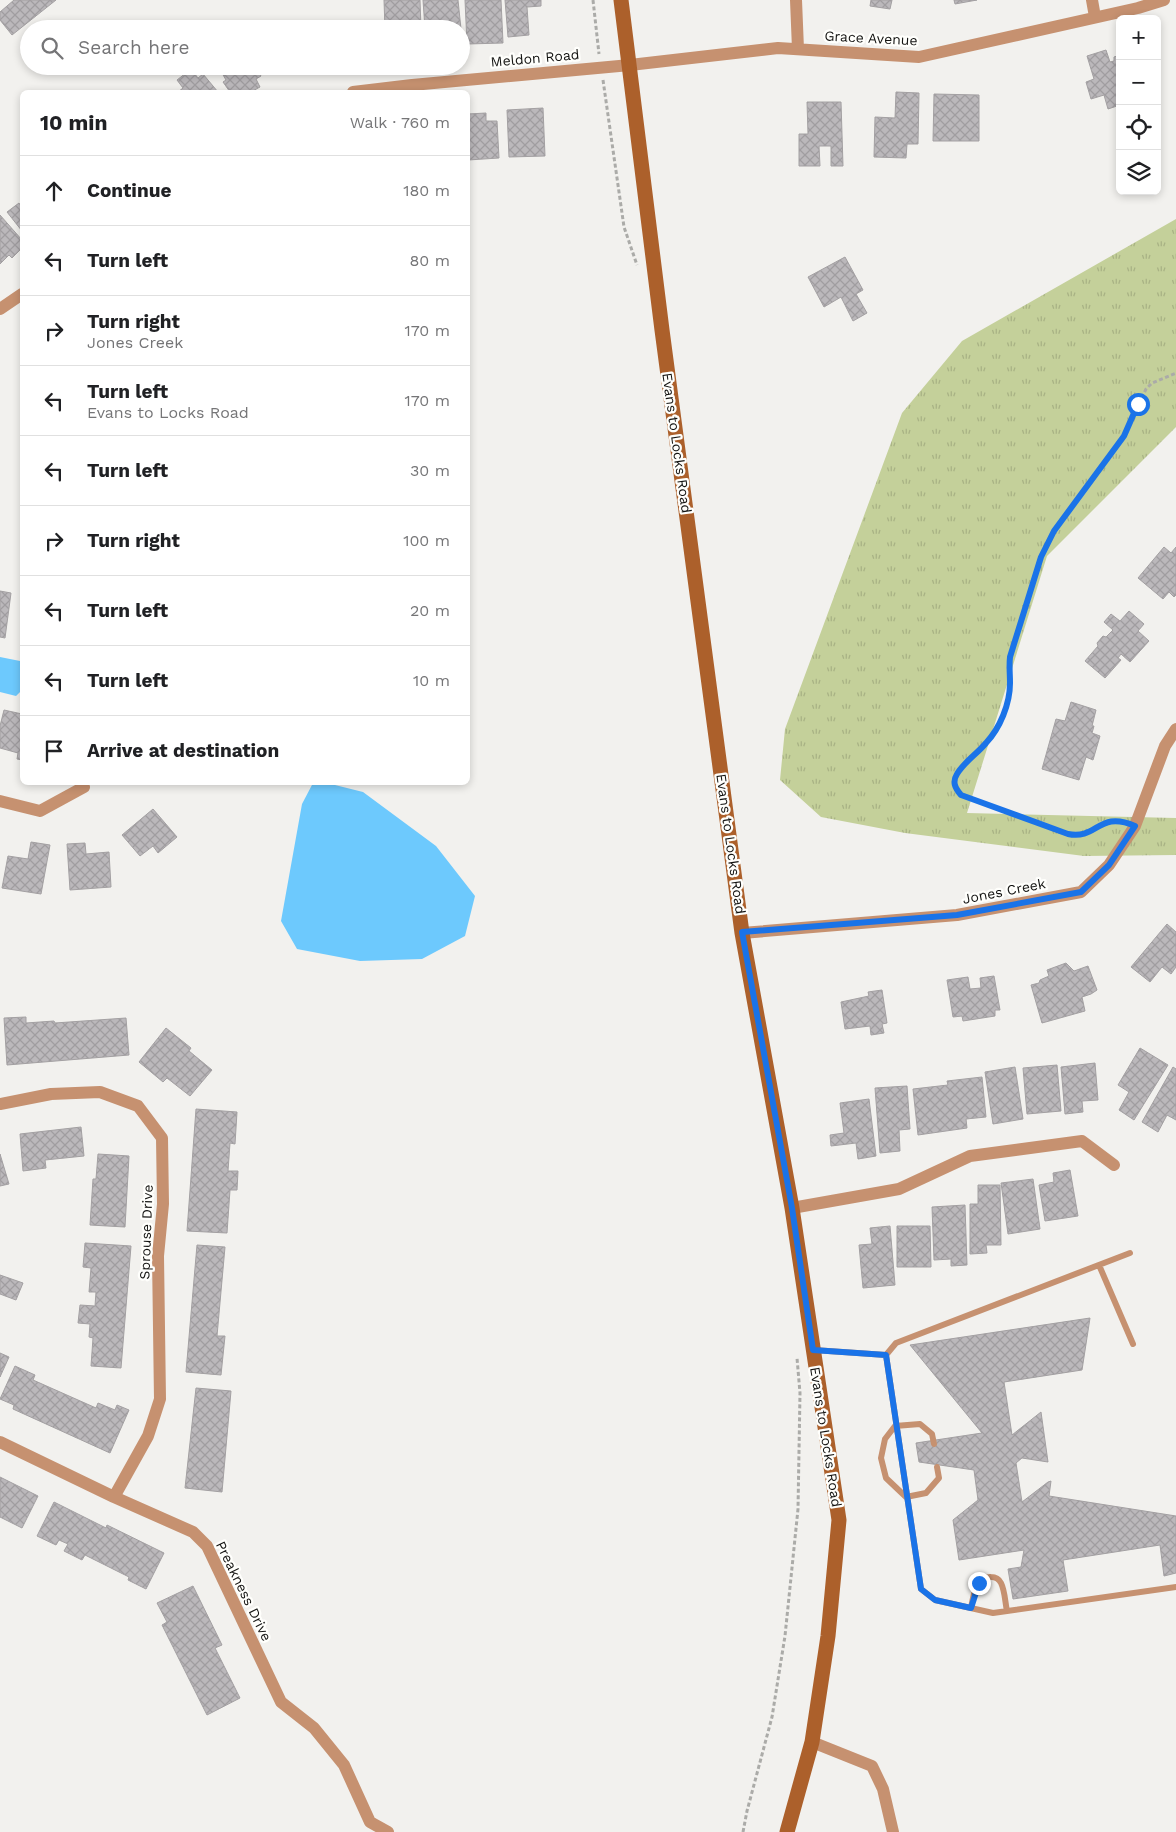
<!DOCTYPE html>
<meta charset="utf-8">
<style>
body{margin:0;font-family:"Work Sans",sans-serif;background:#f2f2f2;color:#202124}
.controls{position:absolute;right:15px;top:15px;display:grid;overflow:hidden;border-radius:8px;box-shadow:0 2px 8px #0003}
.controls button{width:45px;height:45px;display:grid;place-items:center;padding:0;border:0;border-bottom:1px solid #e0e0e0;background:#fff;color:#202124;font:25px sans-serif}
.stop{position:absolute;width:15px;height:15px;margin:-11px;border:4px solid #1a73e8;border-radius:50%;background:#fff}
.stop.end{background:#1a73e8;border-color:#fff;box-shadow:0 1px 5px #0008}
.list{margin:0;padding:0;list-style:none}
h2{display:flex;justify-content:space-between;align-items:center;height:65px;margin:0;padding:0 20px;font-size:21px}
h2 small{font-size:16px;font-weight:400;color:#757577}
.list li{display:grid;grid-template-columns:32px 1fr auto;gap:15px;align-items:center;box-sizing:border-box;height:70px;padding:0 20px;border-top:1px solid #e0e0e0}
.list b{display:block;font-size:19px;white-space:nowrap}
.list p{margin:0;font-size:16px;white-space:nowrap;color:#757577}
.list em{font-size:16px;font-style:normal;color:#757577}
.icon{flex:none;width:28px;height:28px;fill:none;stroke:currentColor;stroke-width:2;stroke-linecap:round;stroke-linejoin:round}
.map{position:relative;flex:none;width:1176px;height:1832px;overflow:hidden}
.search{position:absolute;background:#fff;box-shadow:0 2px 8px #0003;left:20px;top:20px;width:450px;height:55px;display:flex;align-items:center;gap:12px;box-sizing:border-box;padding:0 18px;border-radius:28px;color:#757577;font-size:19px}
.panel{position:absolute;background:#fff;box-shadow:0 2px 8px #0003;left:20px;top:90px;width:450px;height:695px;border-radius:8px}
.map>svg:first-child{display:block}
.grass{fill:url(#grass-tufts)}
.water{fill:#6dc9fd}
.building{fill:url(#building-cross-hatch);stroke:#a3a0a2}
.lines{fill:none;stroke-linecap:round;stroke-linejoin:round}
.path{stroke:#ababa8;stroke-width:3;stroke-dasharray:4 2.5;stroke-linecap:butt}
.lane{stroke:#c69170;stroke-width:6}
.street{stroke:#c69170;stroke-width:12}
.secondary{stroke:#ac602b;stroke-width:15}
.route{stroke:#1a73e8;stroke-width:6}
.labels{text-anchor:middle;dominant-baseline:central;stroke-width:4.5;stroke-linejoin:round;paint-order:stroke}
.street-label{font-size:14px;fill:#131311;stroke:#fffffc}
</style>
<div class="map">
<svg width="1176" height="1832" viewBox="0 0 1176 1832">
<defs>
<pattern id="grass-tufts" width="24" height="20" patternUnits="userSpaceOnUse" patternTransform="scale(1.25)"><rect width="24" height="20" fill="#c4d09a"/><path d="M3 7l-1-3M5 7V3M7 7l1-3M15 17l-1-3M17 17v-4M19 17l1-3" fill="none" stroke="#a8b284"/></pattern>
<pattern id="building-cross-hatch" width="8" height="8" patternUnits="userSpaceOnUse" patternTransform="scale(1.25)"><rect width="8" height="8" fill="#bbb8bb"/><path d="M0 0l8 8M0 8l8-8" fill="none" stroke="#a09da0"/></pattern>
</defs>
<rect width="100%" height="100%" fill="#f2f1ee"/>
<path class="grass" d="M1176 219V427L1047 556 967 813 1176 818V855L1084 856 905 833 821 817 780 780 785 729 902 413 962 341Z"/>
<path class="water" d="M0 657 20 661 22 664V690L16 696 0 692Z
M313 783H327L363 792 436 846 475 896 465 936 422 959 360 961 297 949 281 921 302 804Z"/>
<path class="building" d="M14 0H56L12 35 0 20V12Z
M384 0H420L421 29H385Z
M423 0H458L461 29H425Z
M465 0H501L503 43 467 44Z
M505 0H541V6L527 7 529 35 508 37Z
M871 0H892L890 9 870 6Z
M954 0H977L955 4Z
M1106 50 1110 62 1114 61V57L1120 55V105L1108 109 1104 95 1091 99 1086 82 1094 79 1087 56Z
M218 66H255L261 76 256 79 260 87 251 92H245L244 91 241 92H230L223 82 226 80Z
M191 69 198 78 203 74 218 92H178L183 88 177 80Z
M896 92 919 93 918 144H907L906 158 874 157 875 117 895 118Z
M934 94 979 95V141H933Z
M807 102H841L843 166H831V146H819L820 166H799V134H808Z
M543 108 545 156 509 157 507 110Z
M486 113V121H497L499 158 468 160V114Z
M19 203 22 208V231L7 212Z
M0 215 22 240V248L12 258 9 255 0 264Z
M845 257 863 290 856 294 867 313 853 321 841 297 824 307 808 277Z
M1164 547 1171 553 1176 547V595L1174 597 1169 592 1163 599 1138 578Z
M0 591 11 593 5 638 0 637Z
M1129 611 1144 624 1138 631 1149 641 1130 662 1121 654 1118 658 1121 660 1105 678 1085 661 1098 646 1097 643 1103 636 1106 637 1113 630 1104 622 1111 614 1120 621Z
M1071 702 1096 710 1092 726H1094L1092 733 1100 736 1093 760 1086 757 1079 780 1042 769 1056 719 1065 721Z
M4 710 22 714V760L17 759 18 753 0 748V726Z
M153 809 177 837 158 853 153 846 140 856 122 835Z
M31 842 50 845 41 894 2 888 8 856 28 859Z
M85 843 86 854 109 852 111 887 70 890 67 844Z
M1167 924 1176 932V967L1171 974 1162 967 1150 982 1131 967Z
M1066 963 1074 971 1088 966 1097 990 1091 994 1082 997 1085 1011 1042 1023 1031 985 1039 983 1040 980 1049 976 1047 970Z
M994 976 1000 1010H995V1016L963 1021 962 1016 953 1017 947 980 968 977 970 989 981 988 980 978Z
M882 990 887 1023 882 1024 884 1033 871 1035 870 1026 845 1029 841 1002 869 996 868 992Z
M26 1017V1023L54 1021 55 1023 126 1018 129 1055 7 1065 4 1018Z
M166 1028 191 1048 189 1051 212 1070 190 1096 167 1078 163 1082 139 1062Z
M1140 1048 1168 1065 1134 1120 1119 1110 1129 1092 1118 1085Z
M1095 1063 1098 1100 1082 1101 1083 1112 1065 1114 1061 1067Z
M1057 1065 1061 1111 1027 1114 1023 1068Z
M1015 1067 1023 1119 993 1124 985 1072Z
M1173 1067 1176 1069V1120L1167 1115 1158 1132 1142 1122Z
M982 1077 986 1117 966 1119 967 1128 918 1135 913 1089 948 1085 947 1081Z
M907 1086 910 1129 899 1130 900 1151 880 1153 875 1088Z
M869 1099 876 1156 858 1159 856 1143 831 1146 830 1135 844 1133 840 1103Z
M196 1109 237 1112 235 1144 230 1143 228 1171H238L237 1190H230L227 1233 187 1231Z
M81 1127 84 1156 45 1160 46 1168 23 1171 20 1134Z
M0 1154 9 1184 0 1186Z
M98 1154 129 1156 125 1227 90 1225 93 1179H96Z
M1070 1170 1078 1216 1045 1221 1039 1185 1054 1182 1053 1173Z
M1033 1179 1040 1229 1008 1234 1001 1183Z
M978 1185H1000L1001 1245H986L987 1253 970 1254V1204H978Z
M965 1205 967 1265 951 1266V1259L934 1260 932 1207Z
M890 1226 895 1285 863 1288 859 1245 872 1244 870 1228Z
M897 1226H930L931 1267H897Z
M85 1243 131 1246 121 1368 91 1366 93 1338 89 1337 90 1324 78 1323 80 1305 95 1306 96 1292H89L91 1268 83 1267Z
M197 1245 225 1247 217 1336H225L221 1375 186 1372Z
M0 1275 23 1283 16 1300 0 1294Z
M1090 1318 1082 1370 1004 1382 1012 1435 1041 1412 1048 1462 1022 1458 1016 1463 1022 1502 1048 1482 1051 1481 1049 1496 1176 1516V1573L1164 1576 1160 1545 1063 1560 1068 1591 1013 1599 1008 1569 1021 1567 1024 1550 959 1560 953 1520 978 1500 974 1470 919 1462 916 1443 982 1433 910 1345Z
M0 1353 9 1357 0 1377Z
M15 1366 35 1375 33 1380 96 1408 98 1403 115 1410 117 1405 129 1410 110 1453 13 1409 14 1405 0 1399Z
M196 1388 231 1391 222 1492 185 1488Z
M0 1477 38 1496 22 1528 0 1517Z
M54 1502 106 1528 107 1525 164 1553 146 1589 128 1580 129 1577 85 1555 82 1560 64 1551 68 1544 59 1540 56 1545 37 1536Z
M193 1586 222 1645 215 1648 240 1698 207 1715 162 1625 167 1622 157 1603Z"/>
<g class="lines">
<path class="path" d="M593 0 599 54
M603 80 624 227 637 265
M1123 821C1099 819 1091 839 1068 834L961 795 956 789 954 783 956 775 961 767 986 743 997 729 1002 717 1008 698 1010 685 1008 668 1010 657 1041 557 1054 531 1124 436 1146 389 1152 383 1176 373
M743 1832 747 1811 772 1717 785 1636 798 1509 800 1393 797 1358"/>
<path class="lane" d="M1099 1265 1133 1344
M814 1350 886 1355 921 1589 935 1600 993 1613 1176 1587
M886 1355 896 1343 1130 1253
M934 1444 932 1434 920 1424 895 1426 885 1439 881 1458 886 1478 906 1497 926 1493 939 1478 937 1467
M971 1608C973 1597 976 1576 991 1577 996 1577 999 1579 1001 1583 1005 1591 1005 1602 1007 1611"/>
<path class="street" d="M796 0 798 49
M1092 0 1095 17
M353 92 412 85 630 65 778 48 919 57 1138 8 1164 0
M0 309 22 294
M0 801 40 811 84 787
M742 933 957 915 1081 892 1109 865 1135 826 1165 746 1176 729
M0 1104 51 1094 100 1092 138 1106 162 1138 163 1204 158 1256 160 1399 148 1436 114 1497
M792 1208 899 1189 970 1156 1082 1141 1114 1165
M0 1442 114 1497 193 1532 207 1546 281 1702 314 1728 344 1765 370 1822 388 1832
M812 1742 872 1766 883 1789 893 1832"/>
<path class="secondary" d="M621 0 662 330 742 933 792 1208 839 1520 828 1636 812 1742 787 1832"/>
</g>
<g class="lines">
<path class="route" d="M979 1583 971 1608 935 1600 921 1589 886 1355 813 1350 792 1208 742 932 957 915 1081 892 1109 865 1135 826C1098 810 1098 840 1068 834L961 795C955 788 952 782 957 774 964 762 977 754 986 743 1000 728 1010 704 1010 683 1010 674 1009 666 1010 657L1041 557 1054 531 1124 436 1138 404"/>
</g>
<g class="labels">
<g class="street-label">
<text transform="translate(871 38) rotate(3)">Grace Avenue</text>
<text transform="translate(535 58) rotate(-5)">Meldon Road</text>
<text transform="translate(677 443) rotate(82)">Evans to Locks Road</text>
<text transform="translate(731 844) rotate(82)">Evans to Locks Road</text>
<text transform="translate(1004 891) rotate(-11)">Jones Creek</text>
<text transform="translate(146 1232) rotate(-88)">Sprouse Drive</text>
<text transform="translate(826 1437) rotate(81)">Evans to Locks Road</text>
<text transform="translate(244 1591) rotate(64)">Preakness Drive</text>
</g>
</g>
</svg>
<div class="controls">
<button>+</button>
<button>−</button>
<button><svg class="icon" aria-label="locate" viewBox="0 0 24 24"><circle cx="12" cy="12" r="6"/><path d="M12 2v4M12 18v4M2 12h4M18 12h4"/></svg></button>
<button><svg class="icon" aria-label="layers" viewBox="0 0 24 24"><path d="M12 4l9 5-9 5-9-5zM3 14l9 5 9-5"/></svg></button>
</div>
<div class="stop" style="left:1138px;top:404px"></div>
<div class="stop end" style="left:979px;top:1583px"></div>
<div class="search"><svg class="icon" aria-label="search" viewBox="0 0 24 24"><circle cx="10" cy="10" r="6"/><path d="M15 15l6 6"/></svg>Search here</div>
<section class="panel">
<h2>10 min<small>Walk · 760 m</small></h2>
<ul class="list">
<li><svg class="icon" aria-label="ahead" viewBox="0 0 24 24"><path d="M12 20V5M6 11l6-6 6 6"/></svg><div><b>Continue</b></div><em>180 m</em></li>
<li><svg class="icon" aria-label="left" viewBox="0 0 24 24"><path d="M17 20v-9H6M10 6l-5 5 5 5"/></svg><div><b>Turn left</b></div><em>80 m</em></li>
<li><svg class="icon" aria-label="right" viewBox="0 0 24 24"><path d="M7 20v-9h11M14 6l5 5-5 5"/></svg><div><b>Turn right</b><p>Jones Creek</p></div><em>170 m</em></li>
<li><svg class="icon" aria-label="left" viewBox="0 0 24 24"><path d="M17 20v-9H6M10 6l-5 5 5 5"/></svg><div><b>Turn left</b><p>Evans to Locks Road</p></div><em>170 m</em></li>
<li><svg class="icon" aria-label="left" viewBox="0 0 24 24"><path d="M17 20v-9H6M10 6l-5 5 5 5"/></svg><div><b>Turn left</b></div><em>30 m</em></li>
<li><svg class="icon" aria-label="right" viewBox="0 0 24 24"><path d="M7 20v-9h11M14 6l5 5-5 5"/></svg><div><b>Turn right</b></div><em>100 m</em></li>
<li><svg class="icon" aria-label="left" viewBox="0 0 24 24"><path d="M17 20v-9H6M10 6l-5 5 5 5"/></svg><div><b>Turn left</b></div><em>20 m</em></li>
<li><svg class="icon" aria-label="left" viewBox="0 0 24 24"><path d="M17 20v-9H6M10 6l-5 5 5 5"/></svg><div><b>Turn left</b></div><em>10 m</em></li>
<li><svg class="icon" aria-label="arrive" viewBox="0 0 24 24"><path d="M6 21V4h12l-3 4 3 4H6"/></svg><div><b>Arrive at destination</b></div></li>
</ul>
</section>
</div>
